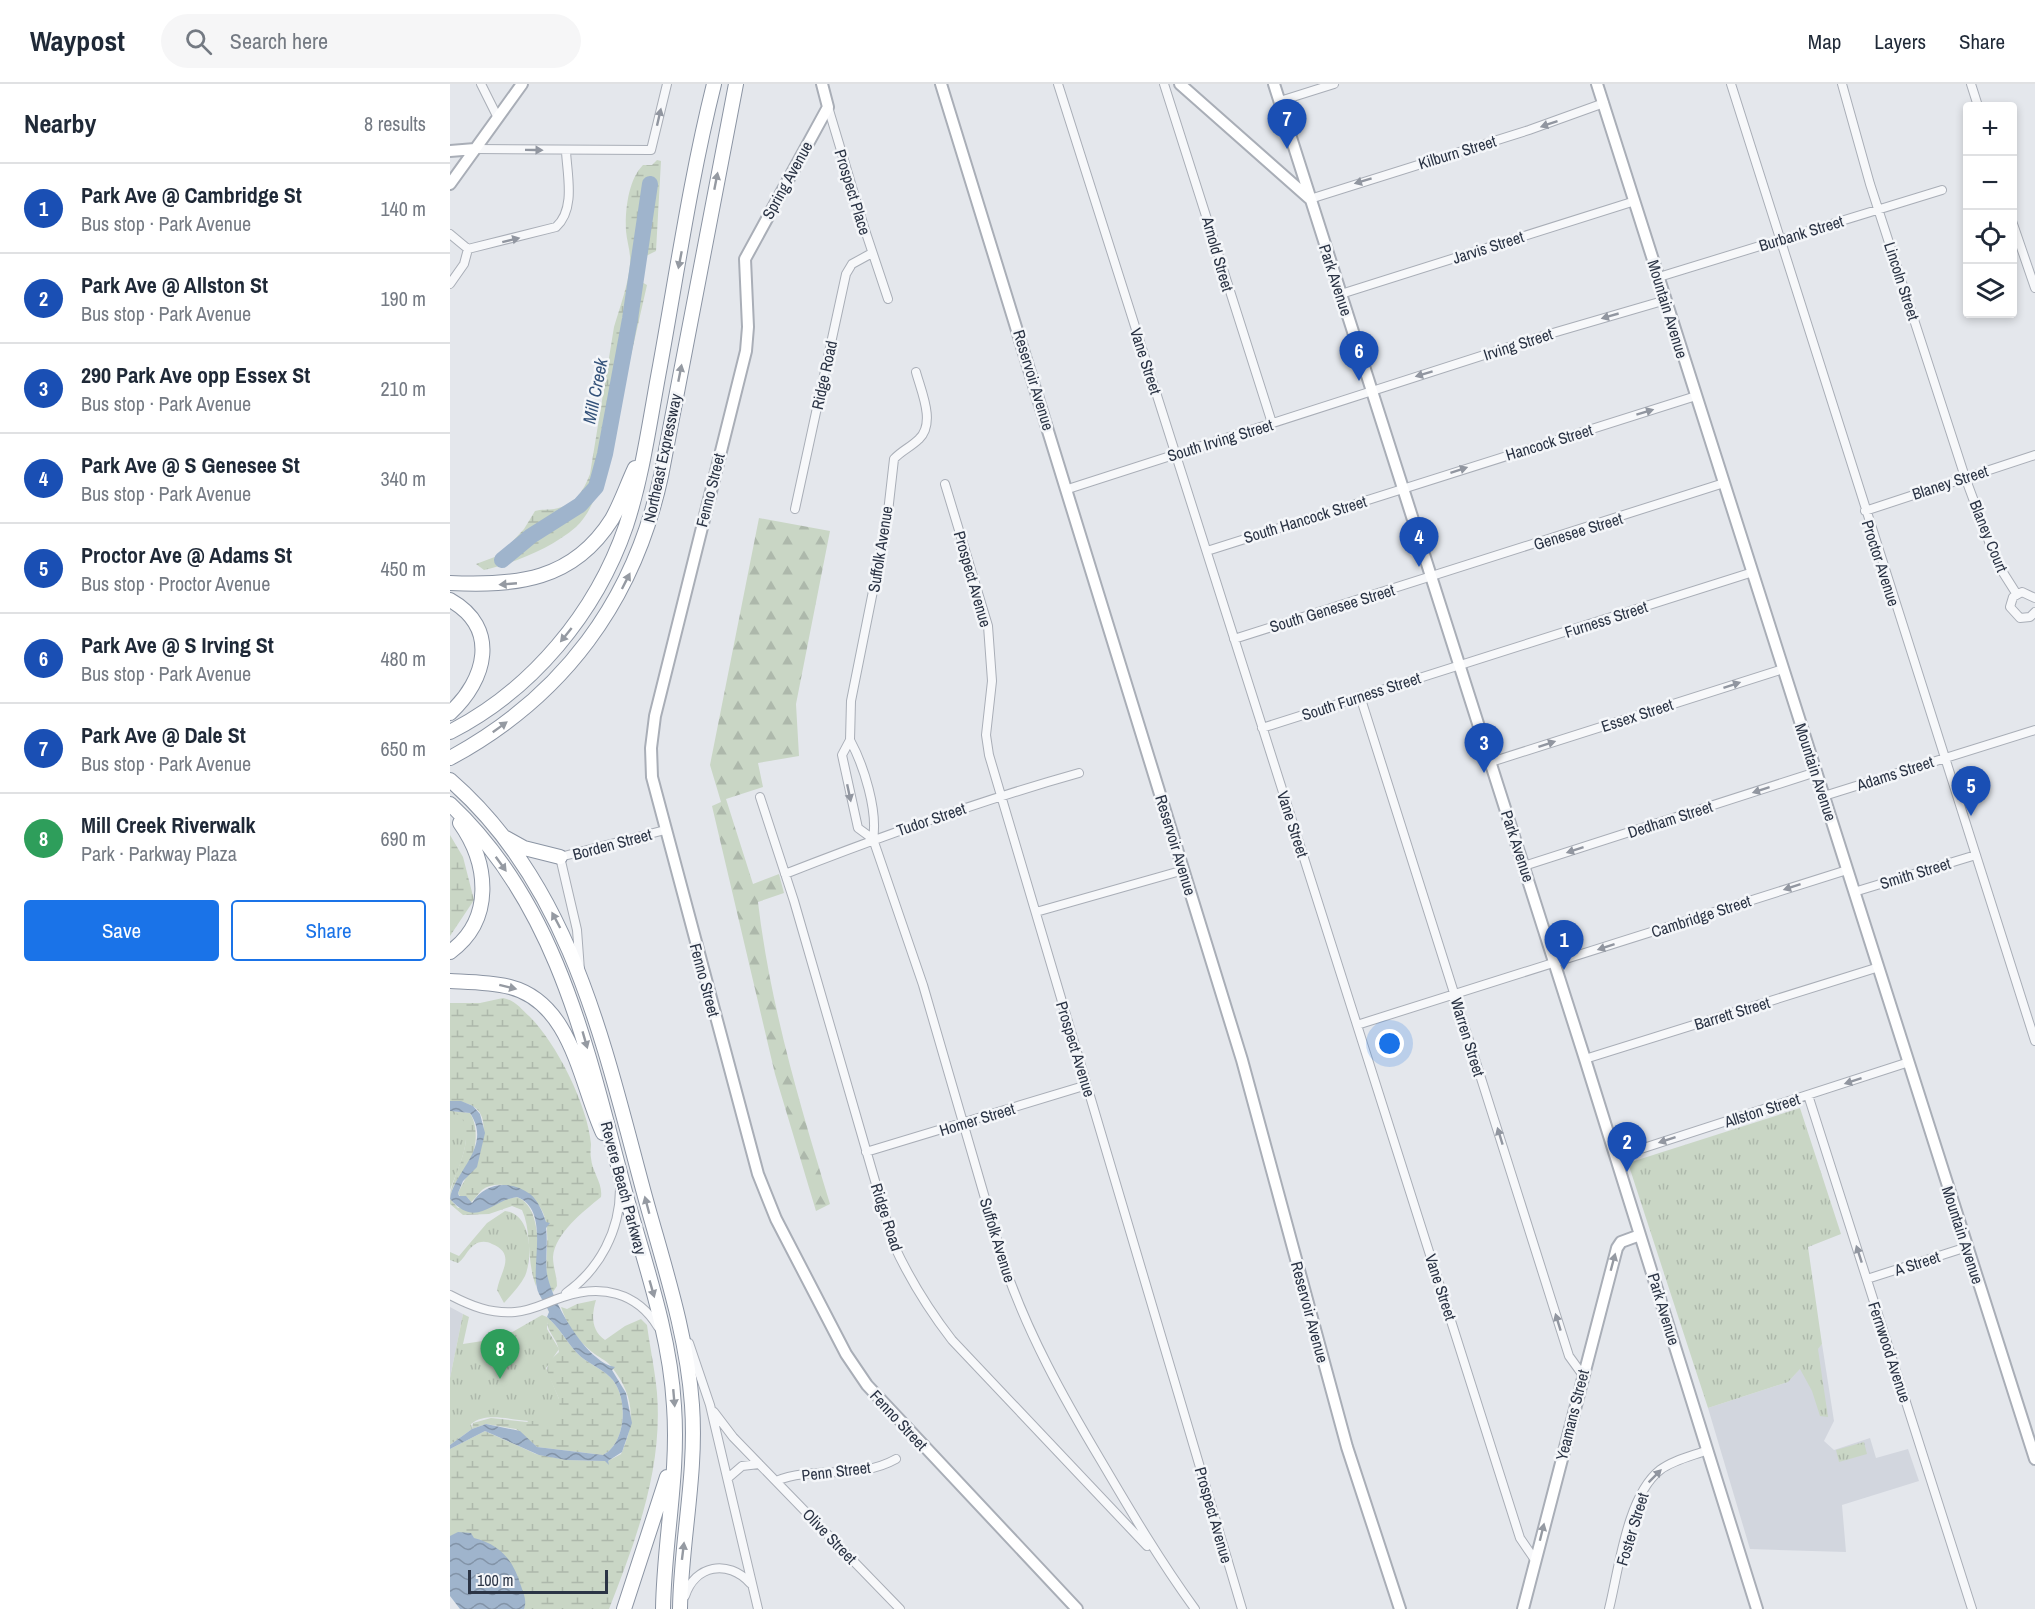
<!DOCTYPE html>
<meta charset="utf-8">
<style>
body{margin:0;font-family:"Archivo Narrow",sans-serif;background:#f6f6f7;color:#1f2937}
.controls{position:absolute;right:18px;top:18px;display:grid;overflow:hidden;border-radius:6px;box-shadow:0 3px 9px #0003}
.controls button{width:54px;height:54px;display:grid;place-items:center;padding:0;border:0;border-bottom:2px solid #e0e1e3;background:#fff;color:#1f2937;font:30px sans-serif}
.scale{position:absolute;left:18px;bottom:15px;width:140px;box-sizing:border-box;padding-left:6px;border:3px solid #2b3445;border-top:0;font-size:16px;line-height:21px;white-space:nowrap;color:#2b3445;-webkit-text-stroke:4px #f4f6f9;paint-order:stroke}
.you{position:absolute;left:940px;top:960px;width:21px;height:21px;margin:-15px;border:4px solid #fff;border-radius:50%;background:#1a73e8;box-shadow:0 0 0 9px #1a73e833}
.badge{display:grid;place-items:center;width:39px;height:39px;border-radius:50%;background:#1a73e8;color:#fff;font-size:20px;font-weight:700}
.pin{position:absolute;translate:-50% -50px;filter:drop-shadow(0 2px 3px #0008)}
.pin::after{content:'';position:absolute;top:32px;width:21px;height:18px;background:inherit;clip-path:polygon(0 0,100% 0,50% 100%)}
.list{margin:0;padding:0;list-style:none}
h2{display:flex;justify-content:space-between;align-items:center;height:78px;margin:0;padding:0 24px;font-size:26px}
h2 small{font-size:20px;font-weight:400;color:#747a83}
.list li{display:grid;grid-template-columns:39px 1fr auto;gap:18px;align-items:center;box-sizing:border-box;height:90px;padding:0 24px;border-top:2px solid #e0e1e3}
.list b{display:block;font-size:22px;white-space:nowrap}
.list p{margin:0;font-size:20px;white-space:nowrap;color:#747a83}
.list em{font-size:20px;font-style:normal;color:#747a83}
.actions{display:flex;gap:12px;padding:18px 24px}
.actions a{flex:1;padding:14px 0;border:2px solid #1a73e8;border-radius:6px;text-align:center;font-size:21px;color:#1a73e8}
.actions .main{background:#1a73e8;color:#fff}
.icon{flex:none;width:33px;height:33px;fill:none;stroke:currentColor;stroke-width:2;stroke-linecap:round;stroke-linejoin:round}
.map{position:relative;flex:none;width:1585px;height:1525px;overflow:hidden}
header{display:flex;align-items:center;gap:36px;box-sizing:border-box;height:84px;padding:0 30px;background:#fff;border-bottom:2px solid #e0e1e3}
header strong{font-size:28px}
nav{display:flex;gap:33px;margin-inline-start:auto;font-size:21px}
.search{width:420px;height:54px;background:#f6f6f7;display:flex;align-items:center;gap:15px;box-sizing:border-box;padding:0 21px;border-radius:33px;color:#747a83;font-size:22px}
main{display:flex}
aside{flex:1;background:#fff}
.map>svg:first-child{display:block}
.built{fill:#d2d6de}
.forest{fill:url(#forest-firs)}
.wetland{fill:url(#wetland-marsh)}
.park{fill:url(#park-tufts)}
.water{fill:url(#water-waves)}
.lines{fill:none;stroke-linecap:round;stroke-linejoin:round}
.river{stroke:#9fb4cc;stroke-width:16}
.street-casing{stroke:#a9aeb7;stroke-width:10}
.secondary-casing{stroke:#a9aeb7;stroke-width:14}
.highway-casing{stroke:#8b94a3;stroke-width:16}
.street{stroke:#f7f8fa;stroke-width:8}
.secondary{stroke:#fff;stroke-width:10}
.highway{stroke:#fff;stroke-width:14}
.oneway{fill:#9196a0}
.oneway2{fill:#959aa2}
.labels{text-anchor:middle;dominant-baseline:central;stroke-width:5;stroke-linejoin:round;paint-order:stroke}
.street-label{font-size:16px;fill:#2b3445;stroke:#f4f6f9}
.water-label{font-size:18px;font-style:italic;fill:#34527a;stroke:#f4f6f9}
</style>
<header>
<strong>Waypost</strong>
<div class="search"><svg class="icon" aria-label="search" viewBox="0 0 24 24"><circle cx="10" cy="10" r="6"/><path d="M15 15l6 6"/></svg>Search here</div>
<nav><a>Map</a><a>Layers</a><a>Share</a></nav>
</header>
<main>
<aside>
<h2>Nearby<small>8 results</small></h2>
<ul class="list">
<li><span class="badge" style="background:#1a4fb4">1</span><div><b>Park Ave @ Cambridge St</b><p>Bus stop · Park Avenue</p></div><em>140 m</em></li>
<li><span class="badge" style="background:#1a4fb4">2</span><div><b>Park Ave @ Allston St</b><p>Bus stop · Park Avenue</p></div><em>190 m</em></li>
<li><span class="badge" style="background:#1a4fb4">3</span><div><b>290 Park Ave opp Essex St</b><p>Bus stop · Park Avenue</p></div><em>210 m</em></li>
<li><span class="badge" style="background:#1a4fb4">4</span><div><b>Park Ave @ S Genesee St</b><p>Bus stop · Park Avenue</p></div><em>340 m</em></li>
<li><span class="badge" style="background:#1a4fb4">5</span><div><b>Proctor Ave @ Adams St</b><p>Bus stop · Proctor Avenue</p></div><em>450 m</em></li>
<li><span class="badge" style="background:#1a4fb4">6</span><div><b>Park Ave @ S Irving St</b><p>Bus stop · Park Avenue</p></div><em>480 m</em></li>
<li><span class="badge" style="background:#1a4fb4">7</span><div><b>Park Ave @ Dale St</b><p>Bus stop · Park Avenue</p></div><em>650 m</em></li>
<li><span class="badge" style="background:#2e9e5b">8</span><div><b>Mill Creek Riverwalk</b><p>Park · Parkway Plaza</p></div><em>690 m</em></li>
</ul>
<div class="actions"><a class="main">Save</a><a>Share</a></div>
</aside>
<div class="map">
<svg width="1585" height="1525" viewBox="0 0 1585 1525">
<defs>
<pattern id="forest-firs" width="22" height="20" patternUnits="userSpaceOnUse" patternTransform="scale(1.5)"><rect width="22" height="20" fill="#c9d6c5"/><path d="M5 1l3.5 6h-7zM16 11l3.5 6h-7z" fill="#adb8ab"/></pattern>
<pattern id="wetland-marsh" width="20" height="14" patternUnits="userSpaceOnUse" patternTransform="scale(1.5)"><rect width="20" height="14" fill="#c9d6c5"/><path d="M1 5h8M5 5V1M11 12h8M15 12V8" fill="none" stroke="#adb8ab"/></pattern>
<pattern id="park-tufts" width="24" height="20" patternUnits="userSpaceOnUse" patternTransform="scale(1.5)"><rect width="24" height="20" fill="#c9d6c5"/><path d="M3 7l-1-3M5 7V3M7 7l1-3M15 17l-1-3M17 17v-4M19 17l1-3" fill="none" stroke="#adb8ab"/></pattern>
<pattern id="water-waves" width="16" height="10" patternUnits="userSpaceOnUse" patternTransform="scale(1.5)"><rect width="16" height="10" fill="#9fb4cc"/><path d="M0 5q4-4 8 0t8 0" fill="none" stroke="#8293a7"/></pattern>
</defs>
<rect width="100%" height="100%" fill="#e4e7ec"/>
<path class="built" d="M0 1223 13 1230 0 1294Z
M1372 1260 1384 1337 1374 1357 1384 1366 1420 1354 1426 1374 1458 1365 1469 1397 1392 1421 1396 1468 1300 1465 1258 1324 1338 1298Z"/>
<path class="forest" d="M309 434 380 447 346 620 349 672 308 679 313 703 276 715 303 800 329 790 334 809 308 818C320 921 350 1021 380 1120L366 1127 325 990 262 722 271 718 260 681Z"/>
<path class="wetland" d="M207 76 211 77 206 167 188 176 185 182 188 196 197 201 154 390C147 408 141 429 126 443 102 464 64 479 34 486L26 480 50 471 74 445 85 427C91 425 98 426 104 425 124 422 133 408 140 390L164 243C170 222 178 202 180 180 181 168 177 159 176 147 175 127 178 96 193 81H202Z
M0 751 13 773 24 816 0 852Z
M53 914C65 916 71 925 79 932 106 958 138 1022 141 1060 141 1064 140 1069 141 1074 142 1088 153 1099 151 1113 134 1127 105 1149 103 1173 103 1183 107 1192 107 1202L103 1208C84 1184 116 1133 75 1109 63 1102 45 1096 32 1106 28 1110 24 1116 20 1119L18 1114H11L8 1109C23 1080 61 1018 0 1017V919H30Z
M0 1027 20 1029C29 1043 27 1068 17 1083 9 1094 2 1100 0 1115 0 1096 22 1063 14 1046 10 1040 4 1033 0 1027Z
M67 1113C94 1123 88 1179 86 1202 76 1176 82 1147 72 1126L62 1122 39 1130 13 1131 0 1120V1115L8 1124Z
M146 1216C142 1229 140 1246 155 1256L175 1242 191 1235 197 1241C200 1264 205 1286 207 1309 213 1385 186 1456 159 1525H42L0 1490V1365L35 1347 86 1370 116 1376 158 1377 171 1370C187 1335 183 1310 161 1282 156 1276 148 1273 142 1268 127 1256 117 1241 111 1223L117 1225 127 1220Z
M97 1233C109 1243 116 1257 127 1269 136 1279 150 1283 160 1293 179 1311 177 1359 153 1371L87 1363 66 1345 36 1340 22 1345 23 1339 41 1334 77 1338 109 1315 97 1288 98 1278 109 1268C108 1254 95 1248 97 1233Z"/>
<path class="park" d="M1350 1024 1391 1150 1358 1163 1372 1260 1368 1265 1378 1333 1370 1332 1362 1307 1350 1285 1338 1298 1258 1324 1178 1079Z
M0 1025C32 1039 8 1084 0 1106Z
M55 1127C82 1130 83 1173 75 1192 70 1202 61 1211 54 1219L47 1206C50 1188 67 1170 42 1160 37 1157 29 1157 24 1161 17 1166 15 1174 8 1179L0 1176V1168L9 1172 37 1139Z
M13 1230 19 1233 13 1260 52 1254 92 1231 97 1233V1245L109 1265 96 1284 109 1315 110 1331C82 1348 43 1322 21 1340L22 1345 0 1361V1294Z
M1414 1358 1417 1370 1389 1378 1386 1366Z"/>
<path class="water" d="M0 1017H11L23 1022 30 1030 35 1049 27 1083 13 1097 8 1109 9 1112H16L22 1119C35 1098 61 1096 80 1110 88 1116 93 1129 96 1138L100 1139 96 1144C98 1159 95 1177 97 1190 102 1217 136 1278 165 1283L162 1286 176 1309 182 1339 172 1368 158 1377 159 1381 155 1377 116 1376 89 1371 35 1347 0 1365V1361L22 1345 36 1340 70 1347 87 1363 153 1371C177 1359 179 1311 160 1293 150 1283 136 1279 127 1269 116 1257 109 1243 97 1233L99 1228C96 1220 88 1211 87 1204 81 1179 100 1125 67 1113 40 1117 27 1145 0 1115 4 1087 43 1063 20 1029L0 1027Z
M8 1448 21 1449 24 1454C51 1461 63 1476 71 1502 74 1511 77 1516 74 1525H10L0 1512V1452Z"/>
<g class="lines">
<path class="river" d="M52 476 81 452 130 421 146 403 155 370 180 235 200 100"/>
<g class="street-casing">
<path id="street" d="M31 0 48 34
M608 0 1070 1454 1085 1476
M714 0 822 339
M1281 0 1585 957
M1392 0 1420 100 1515 393 1547 479 1566 509
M1521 0 1528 22
M830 17 884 0
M378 23 414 143 438 215
M25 65 201 66 217 0
M860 115 1079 46 1154 19
M1562 137 1585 204
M0 150 18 165 106 143C126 125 117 90 116 67
M1209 193 1492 106
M0 200 14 180 18 165
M891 210 1185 117
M495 400 538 542 542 597 536 651 539 671 792 1525
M618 405 1096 251 1216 216
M345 425 396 190 402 180 422 169
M1415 427 1585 371
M757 467 1246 312
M1585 514 1572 508 1563 513 1560 523 1570 534 1580 533 1585 528
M784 555 1274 399
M910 612 1119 1272 1132 1290
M812 644 1303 488
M400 656C414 682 428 727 423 755L473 901 555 1183C579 1252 613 1313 650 1375 680 1426 710 1477 745 1525
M1041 678 1333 585
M1374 712 1585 646
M310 713 344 817 443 1159C459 1194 478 1225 502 1256L697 1462
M423 755 408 744 392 671 400 656 401 617 437 437 444 375C451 367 461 363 469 355 486 339 471 307 466 288
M1074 782 1366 688
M335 790C432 752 529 717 629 689
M1404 808 1526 771
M586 828 734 786
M130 886 127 846 110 773 215 746
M907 941 1397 786
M1135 975 1429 883
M1358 1011 1522 1525
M416 1068 637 1001
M1166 1073 1459 978
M1417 1195 1517 1163
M116 1209C150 1185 170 1146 170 1105
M0 1211C21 1222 41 1230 65 1228 82 1227 97 1218 113 1213 151 1200 187 1208 208 1243
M239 1259 260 1321 308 1525
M264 1328 283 1353 450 1525
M278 1394 292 1382 309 1380
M326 1397C364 1381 407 1397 446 1375
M235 1512C245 1481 278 1475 300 1499
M1159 1525C1169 1485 1177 1412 1210 1386 1223 1376 1242 1372 1258 1366"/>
</g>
<g class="secondary-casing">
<path id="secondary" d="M372 0 378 23 295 175 298 243 296 267 205 632 201 664 202 693 308 1090 326 1135 396 1270 417 1301 627 1525
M491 0 792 976 897 1363 950 1525
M730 0 860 115
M824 0 1135 975 1307 1525
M1147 0 1585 1375
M0 67 25 65
M0 100 72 0
M1073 1525 1167 1164 1171 1158 1190 1151"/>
</g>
<g class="highway-casing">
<path id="highway" d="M0 499C66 502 123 497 162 435 171 419 177 401 185 384
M0 516C50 544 36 596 0 629
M0 648C82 606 146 529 176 442 193 390 200 335 210 282 227 188 241 92 264 0
M0 674C113 613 184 517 211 392L286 0
M0 696C121 801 154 961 194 1109 213 1179 237 1249 242 1321 247 1390 231 1457 230 1525
M0 720C111 824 139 975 177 1115 196 1183 220 1251 224 1322 229 1390 214 1457 213 1525
M56 754 74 764 110 773
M0 868C44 836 39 780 10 739
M0 897C20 898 41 898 60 903 122 919 130 999 153 1049
M174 1525 217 1393"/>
</g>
<use href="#street" class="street"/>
<use href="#secondary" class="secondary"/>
<use href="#highway" class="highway"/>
</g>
<defs><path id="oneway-solid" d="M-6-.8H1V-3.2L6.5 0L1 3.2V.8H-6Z" transform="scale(1.5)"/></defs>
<g class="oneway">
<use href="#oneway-solid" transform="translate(209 33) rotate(-77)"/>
<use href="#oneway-solid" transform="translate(1099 40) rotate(161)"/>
<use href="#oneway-solid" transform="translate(84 66) rotate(1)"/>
<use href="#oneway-solid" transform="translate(913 97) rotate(163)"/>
<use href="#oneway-solid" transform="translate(61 156) rotate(-14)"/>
<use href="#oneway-solid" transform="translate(1160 232) rotate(164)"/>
<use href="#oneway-solid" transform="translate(974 290) rotate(163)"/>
<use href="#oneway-solid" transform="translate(1195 328) rotate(-17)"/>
<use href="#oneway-solid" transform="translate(1009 386) rotate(-18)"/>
<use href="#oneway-solid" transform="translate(1282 601) rotate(-18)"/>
<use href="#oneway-solid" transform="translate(1097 660) rotate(-18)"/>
<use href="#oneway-solid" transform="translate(1311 706) rotate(162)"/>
<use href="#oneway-solid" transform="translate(399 709) rotate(78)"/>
<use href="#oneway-solid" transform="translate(1125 766) rotate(162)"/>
<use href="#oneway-solid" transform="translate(1342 803) rotate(162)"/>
<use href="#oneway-solid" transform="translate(1156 863) rotate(162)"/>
<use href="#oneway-solid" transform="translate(1403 997) rotate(162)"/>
<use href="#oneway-solid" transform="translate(1050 1052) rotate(-107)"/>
<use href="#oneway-solid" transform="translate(1217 1056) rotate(162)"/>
<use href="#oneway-solid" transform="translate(1409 1170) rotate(-108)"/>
<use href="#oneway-solid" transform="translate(1108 1238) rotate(-107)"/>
<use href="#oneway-solid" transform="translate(1205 1392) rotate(-45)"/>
</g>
<g class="oneway2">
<use href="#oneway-solid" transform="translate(266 97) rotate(-79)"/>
<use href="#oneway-solid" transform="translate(230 176) rotate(101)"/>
<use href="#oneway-solid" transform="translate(230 289) rotate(-79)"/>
<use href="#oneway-solid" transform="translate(176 497) rotate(-63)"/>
<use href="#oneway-solid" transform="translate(58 500) rotate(175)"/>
<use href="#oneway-solid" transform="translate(116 551) rotate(129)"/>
<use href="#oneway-solid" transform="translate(50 643) rotate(-36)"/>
<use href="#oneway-solid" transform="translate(51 780) rotate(54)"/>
<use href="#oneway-solid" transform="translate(106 836) rotate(-118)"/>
<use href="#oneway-solid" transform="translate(58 903) rotate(14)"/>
<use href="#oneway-solid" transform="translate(135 956) rotate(74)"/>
<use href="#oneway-solid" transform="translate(197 1121) rotate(-105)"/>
<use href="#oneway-solid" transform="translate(1163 1178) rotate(-75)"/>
<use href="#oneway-solid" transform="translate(202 1205) rotate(74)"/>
<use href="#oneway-solid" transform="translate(224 1314) rotate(85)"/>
<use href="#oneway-solid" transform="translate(1092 1448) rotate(-76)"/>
<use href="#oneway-solid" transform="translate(233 1467) rotate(-83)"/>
</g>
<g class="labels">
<g class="street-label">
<text transform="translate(1007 68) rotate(-17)">Kilburn Street</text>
<text transform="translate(337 96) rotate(-61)">Spring Avenue</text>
<text transform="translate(403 108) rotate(73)">Prospect Place</text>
<text transform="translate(1351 149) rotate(-17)">Burbank Street</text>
<text transform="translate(1038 163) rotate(-18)">Jarvis Street</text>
<text transform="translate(768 170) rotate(74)">Arnold Street</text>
<text transform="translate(886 196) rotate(72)">Park Avenue</text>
<text transform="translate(1452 197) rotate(72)">Lincoln Street</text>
<text transform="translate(1218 225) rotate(73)">Mountain Avenue</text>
<text transform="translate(1068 260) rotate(-18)">Irving Street</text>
<text transform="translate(696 277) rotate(72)">Vane Street</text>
<text transform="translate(374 291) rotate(-78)">Ridge Road</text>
<text transform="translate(584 296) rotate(73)">Reservoir Avenue</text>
<text transform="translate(770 356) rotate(-17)">South Irving Street</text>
<text transform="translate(1099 358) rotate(-17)">Hancock Street</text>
<text transform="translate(212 374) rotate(-78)">Northeast Expressway</text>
<text transform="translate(1500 398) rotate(-18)">Blaney Street</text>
<text transform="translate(260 406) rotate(-76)">Fenno Street</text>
<text transform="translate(855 435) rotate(-17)">South Hancock Street</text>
<text transform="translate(1128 447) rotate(-17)">Genesee Street</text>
<text transform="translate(1539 452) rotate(68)">Blaney Court</text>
<text transform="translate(430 465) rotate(-81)">Suffolk Avenue</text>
<text transform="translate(1431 479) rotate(72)">Proctor Avenue</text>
<text transform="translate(523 495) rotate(74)">Prospect Avenue</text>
<text transform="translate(882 524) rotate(-17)">South Genesee Street</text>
<text transform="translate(1156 535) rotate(-18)">Furness Street</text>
<text transform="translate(911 612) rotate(-18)">South Furness Street</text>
<text transform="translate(1187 631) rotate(-18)">Essex Street</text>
<text transform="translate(1366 688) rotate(72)">Mountain Avenue</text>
<text transform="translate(1445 689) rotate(-18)">Adams Street</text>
<text transform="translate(481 735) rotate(-19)">Tudor Street</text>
<text transform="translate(1220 735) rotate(-18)">Dedham Street</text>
<text transform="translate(843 740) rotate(72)">Vane Street</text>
<text transform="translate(162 760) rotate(-15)">Borden Street</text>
<text transform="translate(726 761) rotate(73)">Reservoir Avenue</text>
<text transform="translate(1068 762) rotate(72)">Park Avenue</text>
<text transform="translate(1465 789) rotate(-17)">Smith Street</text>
<text transform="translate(1251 832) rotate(-18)">Cambridge Street</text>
<text transform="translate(255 896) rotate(75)">Fenno Street</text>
<text transform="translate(1282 929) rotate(-17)">Barrett Street</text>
<text transform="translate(1018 953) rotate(73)">Warren Street</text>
<text transform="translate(626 965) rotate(73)">Prospect Avenue</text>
<text transform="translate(1312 1026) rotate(-18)">Allston Street</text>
<text transform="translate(527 1035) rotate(-17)">Homer Street</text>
<text transform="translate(174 1104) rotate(75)">Revere Beach Parkway</text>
<text transform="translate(437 1133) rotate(72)">Ridge Road</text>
<text transform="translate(1513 1151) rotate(72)">Mountain Avenue</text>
<text transform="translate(548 1156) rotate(73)">Suffolk Avenue</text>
<text transform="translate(1467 1179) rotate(-18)">A Street</text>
<text transform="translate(991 1203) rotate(72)">Vane Street</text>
<text transform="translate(1214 1225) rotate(73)">Park Avenue</text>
<text transform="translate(860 1228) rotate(75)">Reservoir Avenue</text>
<text transform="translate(1440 1268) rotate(72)">Fernwood Avenue</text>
<text transform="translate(1122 1331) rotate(-76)">Yeamans Street</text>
<text transform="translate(449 1336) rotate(47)">Fenno Street</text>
<text transform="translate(386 1387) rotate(-7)">Penn Street</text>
<text transform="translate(764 1431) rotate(74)">Prospect Avenue</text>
<text transform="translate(1182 1445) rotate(-73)">Foster Street</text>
<text transform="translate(380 1452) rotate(46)">Olive Street</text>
</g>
<g class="water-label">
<text transform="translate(145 307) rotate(-79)">Mill Creek</text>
</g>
</g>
</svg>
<div class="controls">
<button>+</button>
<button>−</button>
<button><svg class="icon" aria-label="locate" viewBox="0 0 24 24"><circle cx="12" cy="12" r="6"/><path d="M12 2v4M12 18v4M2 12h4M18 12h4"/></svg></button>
<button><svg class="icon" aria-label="layers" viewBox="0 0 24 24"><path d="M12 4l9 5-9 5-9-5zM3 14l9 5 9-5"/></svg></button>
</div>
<div class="scale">100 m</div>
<div class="you"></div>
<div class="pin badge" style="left:1114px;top:886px;background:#1a4fb4">1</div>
<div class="pin badge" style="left:1177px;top:1088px;background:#1a4fb4">2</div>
<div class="pin badge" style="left:1034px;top:689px;background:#1a4fb4">3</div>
<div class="pin badge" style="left:969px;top:483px;background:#1a4fb4">4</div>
<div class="pin badge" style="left:1521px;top:732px;background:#1a4fb4">5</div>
<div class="pin badge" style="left:909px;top:297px;background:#1a4fb4">6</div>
<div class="pin badge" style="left:837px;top:65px;background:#1a4fb4">7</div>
<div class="pin badge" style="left:50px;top:1295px;background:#2e9e5b">8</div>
</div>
</main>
